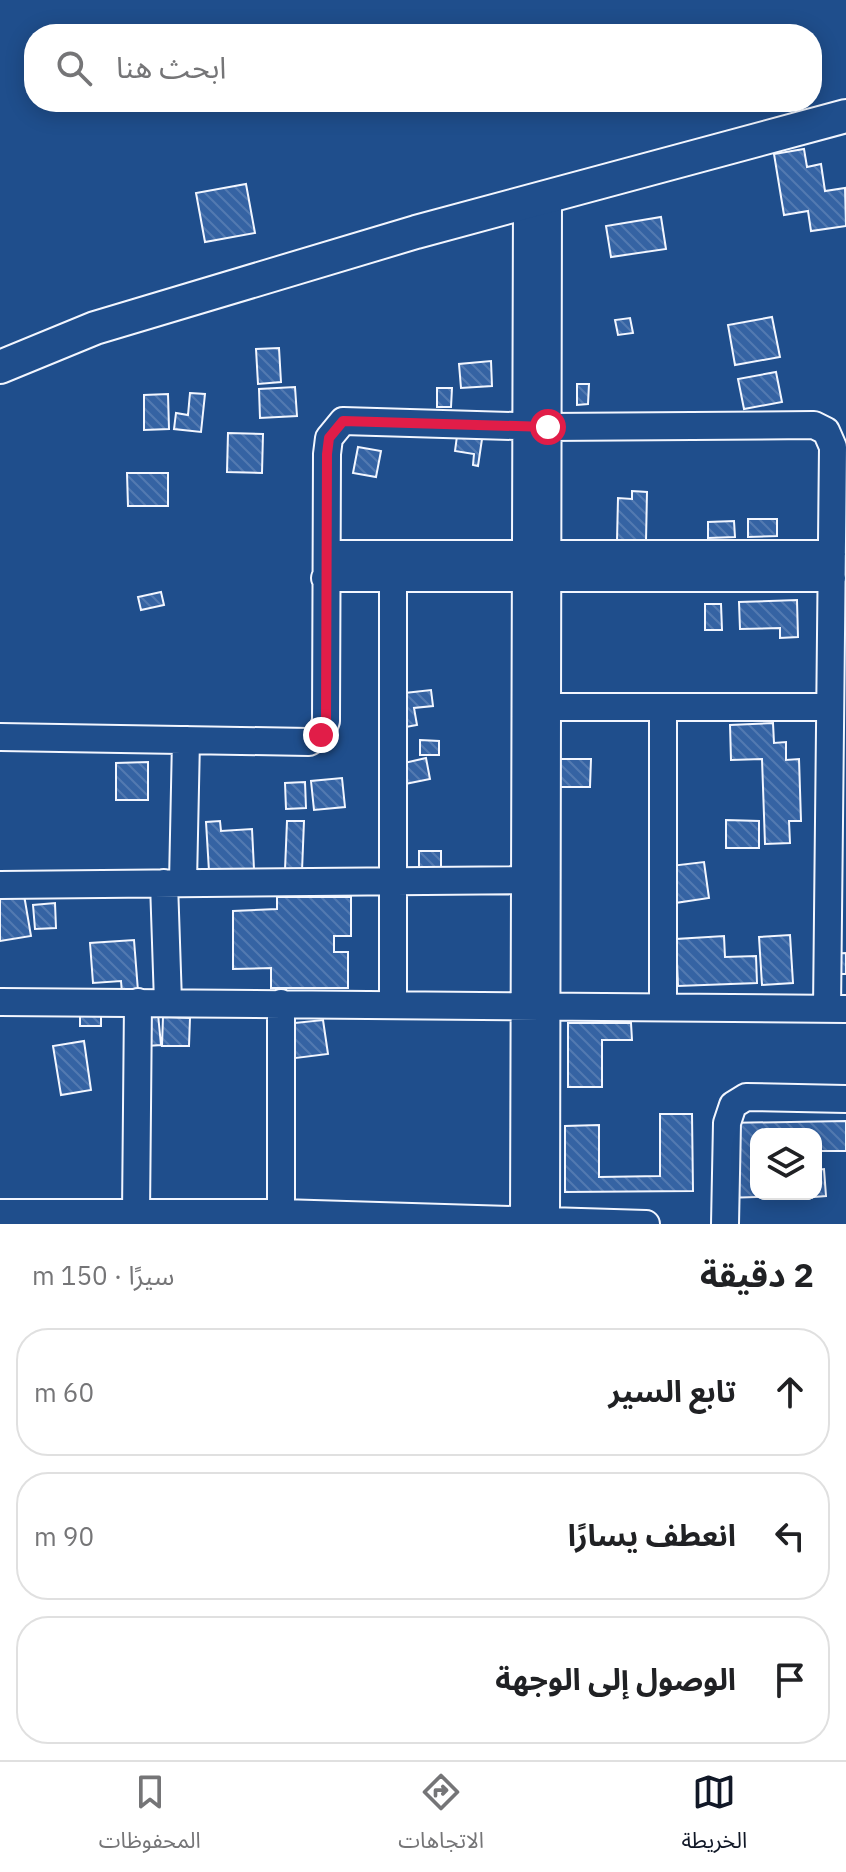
<!DOCTYPE html>
<html lang="ar">
<meta charset="utf-8">
<style>
body{margin:0;font-family:"IBM Plex Sans","Noto Sans Arabic",sans-serif;background:#f6f6f6;color:#202124;direction:rtl}
.controls{position:absolute;right:24px;bottom:24px;display:grid;overflow:hidden;border-radius:16px;box-shadow:0 4px 20px #0003}
.controls button{width:72px;height:72px;display:grid;place-items:center;padding:0;border:0;border-bottom:2px solid #e0e0e0;background:#fff;color:#202124;font:40px sans-serif}
.stop{position:absolute;width:24px;height:24px;margin:-18px;border:6px solid #e11d48;border-radius:50%;background:#fff}
.stop.end{background:#e11d48;border-color:#fff;box-shadow:0 2px 8px #0008}
.list{margin:0;padding:0;list-style:none}
h2{display:flex;justify-content:space-between;align-items:center;height:104px;margin:0;padding:0 32px;font-size:34px}
h2 small{font-size:26px;font-weight:400;color:#757577}
.list li{display:grid;grid-template-columns:52px 1fr auto;gap:24px;align-items:center;box-sizing:border-box;height:128px;margin:0 16px 16px;padding:0 16px;border:2px solid #e0e0e0;border-radius:32px}
.list b{display:block;font-size:30px;white-space:nowrap}
.list em{font-size:26px;font-style:normal;color:#757577}
.icon{flex:none;width:44px;height:44px;fill:none;stroke:currentColor;stroke-width:2;stroke-linecap:round;stroke-linejoin:round}
.map{position:relative;flex:none;width:846px;height:1224px;overflow:hidden;direction:ltr}
.search{position:absolute;background:#fff;box-shadow:0 4px 20px #0003;left:24px;right:24px;top:24px;height:88px;display:flex;align-items:center;gap:20px;box-sizing:border-box;padding:0 28px;border-radius:32px;color:#757577;font-size:30px}
.sheet{height:536px;background:#fff}
nav{display:flex;justify-content:space-around;align-items:center;box-sizing:border-box;height:112px;border-top:2px solid #e0e0e0;background:#fff;font-size:22px;color:#757577}
nav a{display:grid;justify-items:center;gap:4px}
nav .on{color:#111827}
.map>svg:first-child{display:block}
.building{fill:url(#building-back-hatch);stroke:#f2f6ff;stroke-width:2}
.lines{fill:none;stroke-linecap:round;stroke-linejoin:round}
.minor-casing{stroke:#f2f6ff;stroke-width:30}
.major-casing{stroke:#f2f6ff;stroke-width:36}
.minor{stroke:#1f4e8c;stroke-width:26}
.major{stroke:#1f4e8c;stroke-width:32}
.route{stroke:#e11d48;stroke-width:10}
</style>
<div class="map">
<svg width="846" height="1224" viewBox="0 0 846 1224">
<defs>
<pattern id="building-back-hatch" width="6" height="6" patternUnits="userSpaceOnUse" patternTransform="scale(2)"><rect width="6" height="6" fill="#3563a3"/><path d="M-1 5l2 2M0 0l6 6M5-1l2 2" fill="none" stroke="#537ab1"/></pattern>
</defs>
<rect width="100%" height="100%" fill="#1f4e8c"/>
<path class="building" d="M804 149 807 167 821 164 825 191 845 188 846 226 811 231 808 211 784 215 774 154Z
M246 184 255 233 205 242 196 193Z
M661 217 666 249 611 257 606 226Z
M772 317 780 357 735 365 728 325Z
M630 318 633 333 618 335 615 320Z
M279 348 281 382 258 384 256 349Z
M491 361 492 386 461 388 459 364Z
M776 372 782 402 744 409 738 379Z
M577 384H589L588 404 577 405Z
M295 387 297 416 260 418 259 389Z
M437 388H452L451 407H437Z
M190 393 205 394 201 432 174 429 176 413 188 415Z
M168 394 169 429 144 430V395Z
M228 433 263 434 262 473 227 472Z
M457 436 482 439 478 466 473 465 474 454 455 451Z
M358 447 381 451 376 477 353 473Z
M127 473H168V506H128Z
M632 491 647 492 646 541H617L618 498 632 499Z
M748 519H777V536L748 537Z
M734 521 735 537 708 538V522Z
M161 592 164 605 141 610 138 597Z
M797 600 798 637 780 638V628L740 629 739 602Z
M705 604H721L722 630H705Z
M431 690 433 706 414 708 417 725 400 728 396 694Z
M773 723 774 743 786 742V760L799 759 801 821H789L790 843 765 844 762 759 731 760 730 725Z
M420 740 439 741V755H420Z
M426 758 430 779 405 784 400 764Z
M543 759H591L590 787H543Z
M148 762V800H116V763Z
M342 778 345 807 314 810 311 781Z
M305 782 306 808 286 809 285 783Z
M726 820 759 821V848H726Z
M220 821 221 831 252 829 254 869 209 871 206 822Z
M287 821H304L302 871 285 870Z
M419 851H441V869L419 870Z
M704 862 709 898 675 903 670 866Z
M23 889 31 936 0 941V893Z
M277 897H351V936H334V952H348V988H271V968L233 969V911L277 909Z
M55 903 56 928 35 929 33 905Z
M790 935 793 983 762 985 759 937Z
M724 936 725 957 756 956 757 983 678 986 676 939Z
M134 940 138 991 122 993 121 981 93 983 90 943Z
M846 953V974H830V954Z
M80 1014H101V1026H80Z
M158 1014 161 1045 132 1047 130 1016Z
M163 1017 190 1018 189 1046H162Z
M323 1020 328 1054 280 1060 276 1025Z
M568 1023H631L632 1040H602V1087H568Z
M84 1041 91 1090 61 1095 53 1046Z
M660 1114H692L693 1191 565 1192V1126L599 1125V1177L660 1176Z
M846 1121V1151H816V1134H756V1194L786 1196 725 1198 724 1123Z
M824 1169 826 1196 789 1199V1194H816V1170Z"/>
<g class="lines">
<g class="minor-casing">
<path id="minor" d="M327 554H832
M325 578H832
M547 707H830
M0 737 309 742 321 735 326 721 327 454 329 438 343 421 548 427 814 425 826 431 833 447 827 1009
M183 882 186 740
M164 883 168 1002
M0 885 525 880
M0 1002 846 1009
M393 1004V578
M663 1006V707
M0 1213H281L646 1224
M281 1213V1003
M136 1214 138 1002
M524 1224 527 201
M546 1224 548 196
M725 1224 727 1123 733 1105 746 1097 846 1099"/>
</g>
<g class="major-casing">
<path id="major" d="M0 367 95 328 416 232 846 116"/>
</g>
<use href="#minor" class="minor"/>
<use href="#major" class="major"/>
</g>
<g class="lines">
<path class="route" d="M321 735 326 721 327 454 329 438 343 421 548 427"/>
</g>
</svg>
<div class="controls">
<button><svg class="icon" aria-label="layers" viewBox="0 0 24 24"><path d="M12 4l9 5-9 5-9-5zM3 14l9 5 9-5"/></svg></button>
</div>
<div class="stop" style="left:548px;top:427px"></div>
<div class="stop end" style="left:321px;top:735px"></div>
<div class="search"><svg class="icon" aria-label="search" viewBox="0 0 24 24"><circle cx="10" cy="10" r="6"/><path d="M15 15l6 6"/></svg>ابحث هنا</div>
</div>
<section class="sheet">
<h2>2 دقيقة<small>سيرًا · 150 m</small></h2>
<ul class="list">
<li><svg class="icon" aria-label="ahead" viewBox="0 0 24 24"><path d="M12 20V5M6 11l6-6 6 6"/></svg><div><b>تابع السير</b></div><em>60 m</em></li>
<li><svg class="icon" aria-label="left" viewBox="0 0 24 24"><path d="M17 20v-9H6M10 6l-5 5 5 5"/></svg><div><b>انعطف يسارًا</b></div><em>90 m</em></li>
<li><svg class="icon" aria-label="arrive" viewBox="0 0 24 24"><path d="M6 21V4h12l-3 4 3 4H6"/></svg><div><b>الوصول إلى الوجهة</b></div></li>
</ul>
</section>
<nav>
<a class="on"><svg class="icon" aria-label="map" viewBox="0 0 24 24"><path d="M3 6l6-2 6 2 6-2v14l-6 2-6-2-6 2zM9 4v14M15 6v14"/></svg>الخريطة</a>
<a><svg class="icon" aria-label="directions" viewBox="0 0 24 24"><path d="M12 3l9 9-9 9-9-9zM9 14v-3h6M13 9l2 2-2 2"/></svg>الاتجاهات</a>
<a><svg class="icon" aria-label="saved" viewBox="0 0 24 24"><path d="M7 4h10v16l-5-4-5 4z"/></svg>المحفوظات</a>
</nav>
